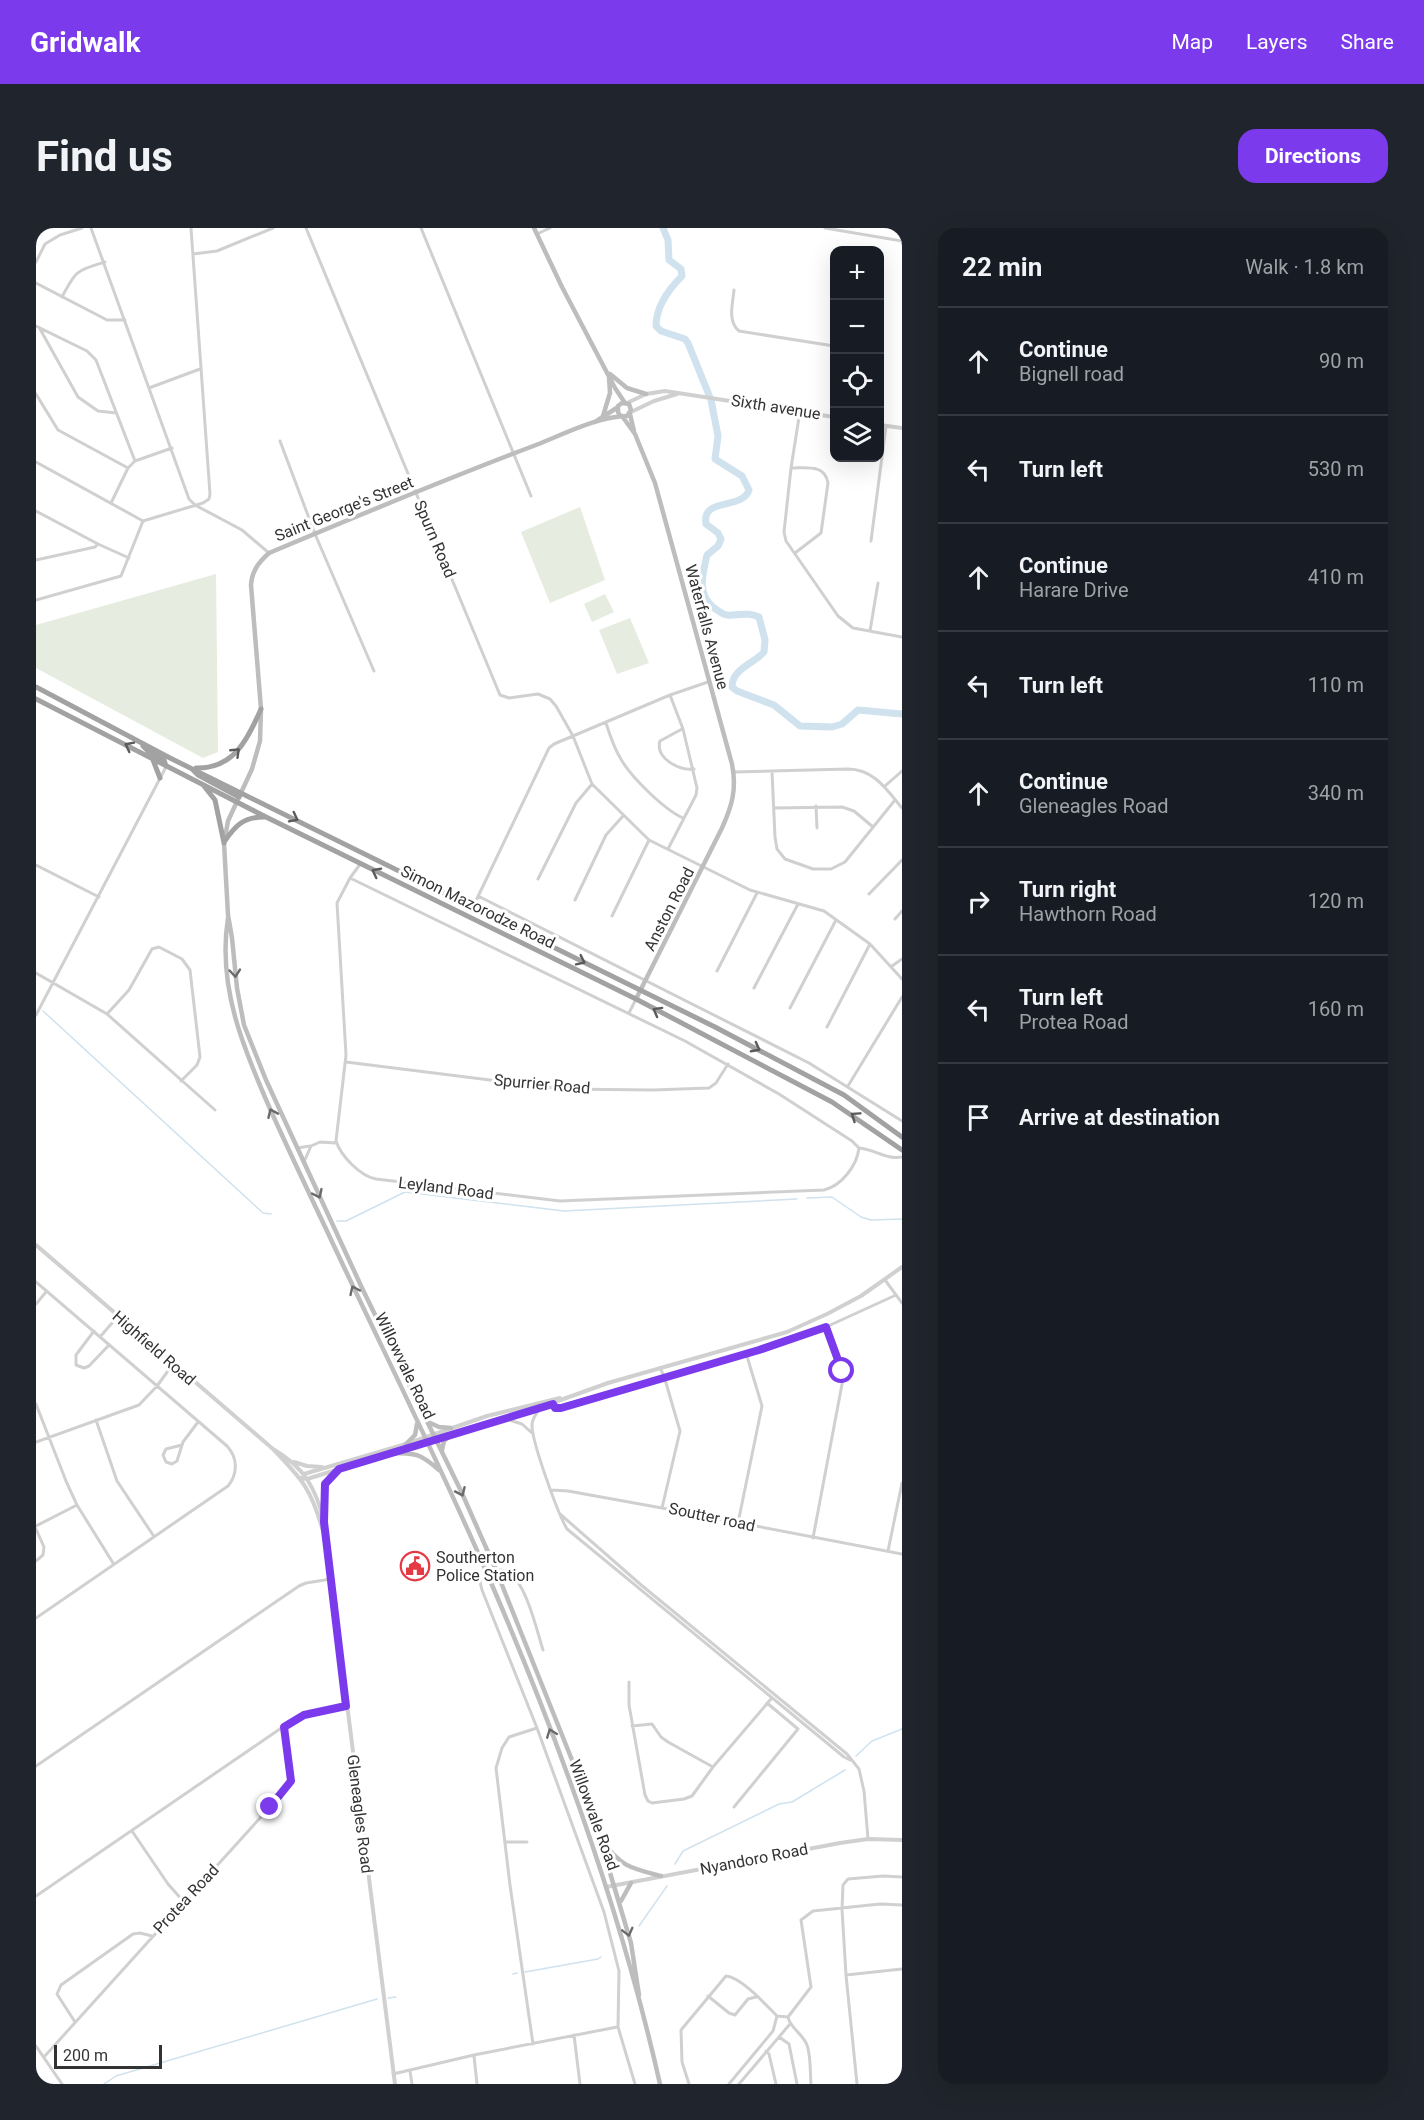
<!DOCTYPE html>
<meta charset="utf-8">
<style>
body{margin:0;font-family:Roboto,sans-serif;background:#20242c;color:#f1f3f6}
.controls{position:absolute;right:18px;top:18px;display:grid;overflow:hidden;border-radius:12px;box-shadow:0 6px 24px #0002}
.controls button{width:54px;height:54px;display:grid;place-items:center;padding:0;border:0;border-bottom:2px solid #363941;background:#171b24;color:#f1f3f6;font:30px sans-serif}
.scale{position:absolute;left:18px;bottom:15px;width:108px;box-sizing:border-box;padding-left:6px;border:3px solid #333;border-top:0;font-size:16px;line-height:21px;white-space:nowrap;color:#333;-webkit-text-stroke:4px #fff;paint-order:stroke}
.stop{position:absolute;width:18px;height:18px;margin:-14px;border:4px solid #7c3aed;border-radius:50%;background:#fff}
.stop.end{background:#7c3aed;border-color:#fff;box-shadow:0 2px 6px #0008}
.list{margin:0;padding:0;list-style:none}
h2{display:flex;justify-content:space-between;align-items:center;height:78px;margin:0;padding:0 24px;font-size:26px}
h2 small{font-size:20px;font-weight:400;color:#9ea1a6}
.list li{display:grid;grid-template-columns:39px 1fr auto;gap:18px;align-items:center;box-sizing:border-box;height:108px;padding:0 24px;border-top:2px solid #363941}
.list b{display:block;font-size:22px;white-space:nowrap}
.list p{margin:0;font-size:20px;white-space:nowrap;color:#9ea1a6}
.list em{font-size:20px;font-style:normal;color:#9ea1a6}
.icon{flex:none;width:33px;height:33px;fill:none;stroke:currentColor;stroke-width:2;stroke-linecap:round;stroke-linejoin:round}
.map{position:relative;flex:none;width:866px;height:1856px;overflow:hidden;border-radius:18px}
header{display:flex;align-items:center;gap:36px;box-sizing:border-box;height:84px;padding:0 30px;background:#7c3aed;color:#fff}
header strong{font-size:28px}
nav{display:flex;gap:33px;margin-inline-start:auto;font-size:21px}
.intro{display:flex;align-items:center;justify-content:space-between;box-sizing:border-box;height:144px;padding:0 36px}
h1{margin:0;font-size:42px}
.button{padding:15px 27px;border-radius:18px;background:#7c3aed;color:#fff;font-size:21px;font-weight:700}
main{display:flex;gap:36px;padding:0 36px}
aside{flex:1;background:#171b24;border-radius:18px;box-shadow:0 6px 24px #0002}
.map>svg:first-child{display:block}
.green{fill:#e6ecdf}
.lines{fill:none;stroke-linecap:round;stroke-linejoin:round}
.stream{stroke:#cfe2ee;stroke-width:1.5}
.river{stroke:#cfe2ee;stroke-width:7}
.minor{stroke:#d0d0d0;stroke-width:3}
.tertiary{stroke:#d0d0d0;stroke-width:4}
.secondary{stroke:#bdbdbd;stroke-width:4.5}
.trunk{stroke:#a2a2a2;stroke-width:5}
.oneway{stroke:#5a5a5a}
.oneway2{stroke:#6a6a6a}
.route{stroke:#7c3aed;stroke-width:8}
.labels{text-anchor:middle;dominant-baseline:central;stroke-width:6;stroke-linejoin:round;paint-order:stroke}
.street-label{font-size:16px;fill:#333;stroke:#fff}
.poi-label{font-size:16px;fill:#333;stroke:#fff;text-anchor:start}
</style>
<header>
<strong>Gridwalk</strong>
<nav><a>Map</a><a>Layers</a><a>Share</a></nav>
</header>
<div class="intro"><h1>Find us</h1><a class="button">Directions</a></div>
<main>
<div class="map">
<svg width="866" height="1856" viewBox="0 0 866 1856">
<rect width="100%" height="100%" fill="#fff"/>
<path class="green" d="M544 279 569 352 514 375 485 304Z
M180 346 182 524 167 530 0 440V397Z
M569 366 578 384 556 394 548 376Z
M594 390 613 435 581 446 563 402Z"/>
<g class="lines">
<path class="stream" d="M7 783 227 985 235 986
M771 970 796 969 825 989 835 992 866 991
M301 993H310L369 964 528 983 761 971
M820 1528 836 1513 866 1501
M639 1636 647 1623 743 1576 756 1574 809 1542
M603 1698 631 1658
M489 1744 562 1731 565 1729
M477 1746 481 1745
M352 1770 360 1769
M68 1856 80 1848 341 1771"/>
<path class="river" d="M627 0 632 12 633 32 645 41 646 48C633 61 620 79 620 98L625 103 649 111 652 115 675 172 682 208 679 231 706 248 713 262C707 282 665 269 670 296L682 305 685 311 682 318 671 327C667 346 660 365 678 380 684 384 688 388 695 387 706 387 712 384 723 389L729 412 728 424C717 436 696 441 696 459L701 463 738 477 764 498 796 499 806 496 822 482 866 486"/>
<path class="minor" d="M55 0 153 271 159 277 206 302 233 325
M270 0 464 467 473 470 502 466 514 471 520 478 537 508 556 556 613 612 714 662 788 683 834 716 866 751
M385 0 495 268
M789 0 866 13
M501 6 514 0
M157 26 181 23 237 0
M0 34 9 16 24 7 46 0
M0 55 71 92H89
M698 62C697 75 691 93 703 103L798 118
M26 69C40 42 40 43 69 34
M0 98 51 123 60 132 99 233
M4 101 42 169 62 183 80 185
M113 160 164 141
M0 166 22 202 92 240
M764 183 755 240 748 304 750 313 802 388 817 400 866 409
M244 213 279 306 338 443
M0 234 107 293
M755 240C770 240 789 236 792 255L785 305 759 325
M75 275 92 240 99 233 136 220
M0 283 62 316 93 330
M107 293 167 275 173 271 174 266 155 0
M835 313 850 198
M0 332 59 319 62 316
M0 372 85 348 107 293
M834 403 842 355
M570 495C574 508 579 522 586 533 597 551 629 582 647 590
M646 501 624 513C619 530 643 543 658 541
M698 544 812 541C838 541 851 562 866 580
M736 544 739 609 741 621 749 631 777 641H795L809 634 859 572
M849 558 866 543
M780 578 781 600
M738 580 806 579 818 583 837 599
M632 621 660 567 661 560 647 501 634 467
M0 637 63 669
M314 650 649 813 743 866 816 913 823 920C821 938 805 958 788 962L524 973 340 951C324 948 305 928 300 913L310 827 301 675Z
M314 650 325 635
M502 651 540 575 556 556
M833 666 866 632
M442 668 773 835 866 893
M539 672 570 607 587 588
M437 679 513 520 518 516 634 467 672 454
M576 688 613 612
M859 691 866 683
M856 738 866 731
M681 743 721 665
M0 745 71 786 179 882
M718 760 762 676
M754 780 800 692
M593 785 600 771
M71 786 93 762 116 721 123 719 146 731 154 742 164 829 161 837 145 853
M0 787 131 537
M791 799 834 716
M310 834 525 861 617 862 673 860 680 855 692 836
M812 858 866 769
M261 920 274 918
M823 920C838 921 851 932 866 929
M268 934 275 918 284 914 300 915
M849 1052 866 1075
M0 1054 191 1218C202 1230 202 1246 192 1258L0 1390
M0 1076 10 1064
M58 1103 40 1127V1137L48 1140 53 1138 73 1117
M64 1109 82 1088
M624 1140 628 1148 644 1203 626 1280 866 1326
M517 1175 519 1180H525L754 1112 790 1099 860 1067
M0 1176 30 1253 41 1277 77 1335
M505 1179C501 1184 497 1189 496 1196 495 1212 522 1286 531 1301L808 1529 814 1532
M470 1191 486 1196 496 1205
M60 1192 81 1253 117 1307
M0 1214 103 1177 121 1158 137 1136
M146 1217 130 1221 127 1227 130 1234 136 1236 141 1233 147 1214 162 1194
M515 1262 532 1263 626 1280
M524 1286 604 1356 811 1526 823 1541 828 1563 832 1611
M702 1295 726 1178 710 1125
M0 1298 41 1277
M0 1301 8 1319 7 1327 0 1333
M777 1310 807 1151 806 1143 790 1099
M852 1323 866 1255
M507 1422C501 1403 490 1354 472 1344 463 1339 454 1344 446 1349L444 1354 446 1362 501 1500 568 1684 583 1743 582 1799 599 1856
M593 1454V1477L609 1567 612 1573 616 1575 648 1571 656 1568 677 1539 735 1471
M596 1498 616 1496 625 1509 632 1514 677 1539
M0 1538 263 1358 270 1355 295 1351
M698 1579 762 1501 731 1475
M96 1603 132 1656 148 1674
M469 1614H491
M0 1668 257 1492 277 1484 310 1478
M810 1747 866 1741
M672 1768 693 1785 699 1787 712 1771 720 1769
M741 1788 752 1789
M39 1794 21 1766 25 1757 97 1706 104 1705 116 1708
M538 1807 544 1856
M743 1809 753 1816 761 1856
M497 1816 474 1657 460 1540 466 1520 473 1509 501 1500
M0 1818 26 1856
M730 1823 733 1826 740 1856
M438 1828 441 1856
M8 1829 252 1559 255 1547 248 1499
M374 1843 376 1856
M357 1846 438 1827 581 1799
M653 1856 646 1834 645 1802 690 1748C705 1749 730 1777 741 1788L737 1803 693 1856
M703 1856 754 1796
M775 1856C774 1844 775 1828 771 1817 767 1806 754 1800 752 1789L775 1759 765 1692 777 1683 844 1676 866 1677
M821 1856 810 1747 806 1681 807 1657 812 1651 847 1648 866 1649"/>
<path class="tertiary" d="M591 175 610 166 629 163 798 189
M595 184 618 173 641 166
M844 197 866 200
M0 1017 237 1221C267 1252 275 1261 287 1303
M237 1221C268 1239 280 1260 288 1294L359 1856
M258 1234 271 1238 286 1239
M268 1246 370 1216 451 1188 524 1170
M265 1250 271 1251 505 1179 572 1155 751 1104 791 1086 825 1068 866 1039
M288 1288 289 1256 300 1243
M570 1659 804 1615 832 1611 866 1612"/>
<path class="secondary" d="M498 0 526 59 579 160 589 175
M574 146 591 160 610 166
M594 186 598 203
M567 188 574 165 573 149
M584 188 582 184V178L586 175 593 176 595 182 591 188C563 188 526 207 500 217 410 251 321 288 233 325 222 335 216 343 215 357L225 481 224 513 216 541 192 593 188 615 192 687 196 710 201 760 208 797 230 852 326 1060 425 1263 460 1342 538 1537 563 1608 595 1715 603 1767
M586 188 599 206 619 255 696 536C701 561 696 578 686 600L600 771
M559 194 582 179
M192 690C181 759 208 822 235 883 253 923 272 963 291 1003 345 1119 403 1233 453 1350 524 1514 585 1683 624 1856
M392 1194 403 1199 415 1200
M370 1216 379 1207 381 1196
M406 1222 408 1213 415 1207
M354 1225C379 1225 384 1225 403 1242
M566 1613C586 1639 594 1640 625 1648
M585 1673 595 1655"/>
<path class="trunk" d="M0 459 134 530 679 799 808 867 866 909
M0 471 230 589 600 771 796 874 866 922
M107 518 113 524 128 532 130 538
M117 532 124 550
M160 540C198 541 212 511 225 481
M156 541 162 547 203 569
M168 558 179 572 188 615
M188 614C199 598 207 589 228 589"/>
</g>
<defs><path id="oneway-chevron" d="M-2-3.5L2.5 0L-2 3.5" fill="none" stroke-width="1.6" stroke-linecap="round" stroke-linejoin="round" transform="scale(1.5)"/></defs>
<g class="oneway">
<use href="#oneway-chevron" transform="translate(93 518) rotate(-153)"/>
<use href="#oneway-chevron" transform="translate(200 524) rotate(-44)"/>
<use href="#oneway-chevron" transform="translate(258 590) rotate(27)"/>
<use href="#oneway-chevron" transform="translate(340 644) rotate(-153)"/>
<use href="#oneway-chevron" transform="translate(545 733) rotate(26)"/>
<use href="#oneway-chevron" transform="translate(621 783) rotate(-151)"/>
<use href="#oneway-chevron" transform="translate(720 820) rotate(28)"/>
<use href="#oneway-chevron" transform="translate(819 888) rotate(-146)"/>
</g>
<g class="oneway2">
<use href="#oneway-chevron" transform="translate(199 745) rotate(85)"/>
<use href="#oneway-chevron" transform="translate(236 885) rotate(-114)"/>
<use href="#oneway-chevron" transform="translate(282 966) rotate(65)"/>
<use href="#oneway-chevron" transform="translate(318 1062) rotate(-115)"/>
<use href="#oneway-chevron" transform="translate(425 1264) rotate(66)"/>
<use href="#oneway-chevron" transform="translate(515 1505) rotate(-111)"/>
<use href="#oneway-chevron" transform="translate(592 1704) rotate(76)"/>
</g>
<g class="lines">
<path class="route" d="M234 1579 255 1553 248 1499 268 1487 310 1478 288 1294 289 1256 303 1241 517 1176 519 1180H525L723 1122 790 1099 806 1143"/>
</g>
<defs>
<g id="civic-ring" transform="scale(1.5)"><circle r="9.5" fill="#fff" stroke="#e63946" stroke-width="1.5"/><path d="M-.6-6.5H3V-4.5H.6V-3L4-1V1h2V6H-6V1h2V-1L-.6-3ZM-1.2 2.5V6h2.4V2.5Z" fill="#e63946"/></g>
</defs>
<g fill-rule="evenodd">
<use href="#civic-ring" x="379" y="1338"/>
</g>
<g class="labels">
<g class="street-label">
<text transform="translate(740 179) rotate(9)">Sixth avenue</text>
<text transform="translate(308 281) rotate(-22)">Saint George's Street</text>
<text transform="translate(399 311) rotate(67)">Spurn Road</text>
<text transform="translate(671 399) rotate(75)">Waterfalls Avenue</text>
<text transform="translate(442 679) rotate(26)">Simon Mazorodze Road</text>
<text transform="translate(633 681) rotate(-63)">Anston Road</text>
<text transform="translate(506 856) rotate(5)">Spurrier Road</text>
<text transform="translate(410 960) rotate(7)">Leyland Road</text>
<text transform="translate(118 1120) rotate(41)">Highfield Road</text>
<text transform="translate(369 1138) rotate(64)">Willowvale Road</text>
<text transform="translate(676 1289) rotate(12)">Soutter road</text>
<text transform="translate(324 1586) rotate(83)">Gleneagles Road</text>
<text transform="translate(558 1587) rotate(70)">Willowvale Road</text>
<text transform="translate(718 1631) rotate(-11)">Nyandoro Road</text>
<text transform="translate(150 1671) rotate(-47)">Protea Road</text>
</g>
<g class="poi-label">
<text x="400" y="1329">Southerton<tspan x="400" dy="18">Police Station</tspan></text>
</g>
</g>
</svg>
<div class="controls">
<button>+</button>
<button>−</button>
<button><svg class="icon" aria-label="locate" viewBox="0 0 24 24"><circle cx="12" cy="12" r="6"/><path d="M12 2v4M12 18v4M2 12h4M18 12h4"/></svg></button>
<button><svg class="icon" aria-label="layers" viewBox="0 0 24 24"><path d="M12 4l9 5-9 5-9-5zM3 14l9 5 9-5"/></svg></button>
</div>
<div class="scale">200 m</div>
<div class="stop" style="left:806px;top:1143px"></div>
<div class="stop end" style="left:234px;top:1579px"></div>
</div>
<aside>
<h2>22 min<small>Walk · 1.8 km</small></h2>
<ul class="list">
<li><svg class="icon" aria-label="ahead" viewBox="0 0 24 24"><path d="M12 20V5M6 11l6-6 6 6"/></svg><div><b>Continue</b><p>Bignell road</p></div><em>90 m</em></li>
<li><svg class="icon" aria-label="left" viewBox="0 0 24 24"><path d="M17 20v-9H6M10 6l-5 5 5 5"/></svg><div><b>Turn left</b></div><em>530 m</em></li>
<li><svg class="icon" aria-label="ahead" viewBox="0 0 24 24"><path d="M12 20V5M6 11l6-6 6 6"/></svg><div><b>Continue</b><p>Harare Drive</p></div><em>410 m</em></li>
<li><svg class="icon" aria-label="left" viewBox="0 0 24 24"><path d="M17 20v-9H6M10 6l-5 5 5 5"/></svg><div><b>Turn left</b></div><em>110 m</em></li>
<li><svg class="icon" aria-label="ahead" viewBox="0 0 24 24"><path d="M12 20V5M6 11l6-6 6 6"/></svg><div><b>Continue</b><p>Gleneagles Road</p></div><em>340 m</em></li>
<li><svg class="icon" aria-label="right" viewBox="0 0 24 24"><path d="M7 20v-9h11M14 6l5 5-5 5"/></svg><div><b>Turn right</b><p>Hawthorn Road</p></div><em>120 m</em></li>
<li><svg class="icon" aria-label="left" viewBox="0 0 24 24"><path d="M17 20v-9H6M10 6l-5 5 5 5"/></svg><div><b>Turn left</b><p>Protea Road</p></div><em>160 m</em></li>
<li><svg class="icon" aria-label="arrive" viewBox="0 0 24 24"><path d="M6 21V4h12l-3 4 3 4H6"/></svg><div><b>Arrive at destination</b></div></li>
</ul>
</aside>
</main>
